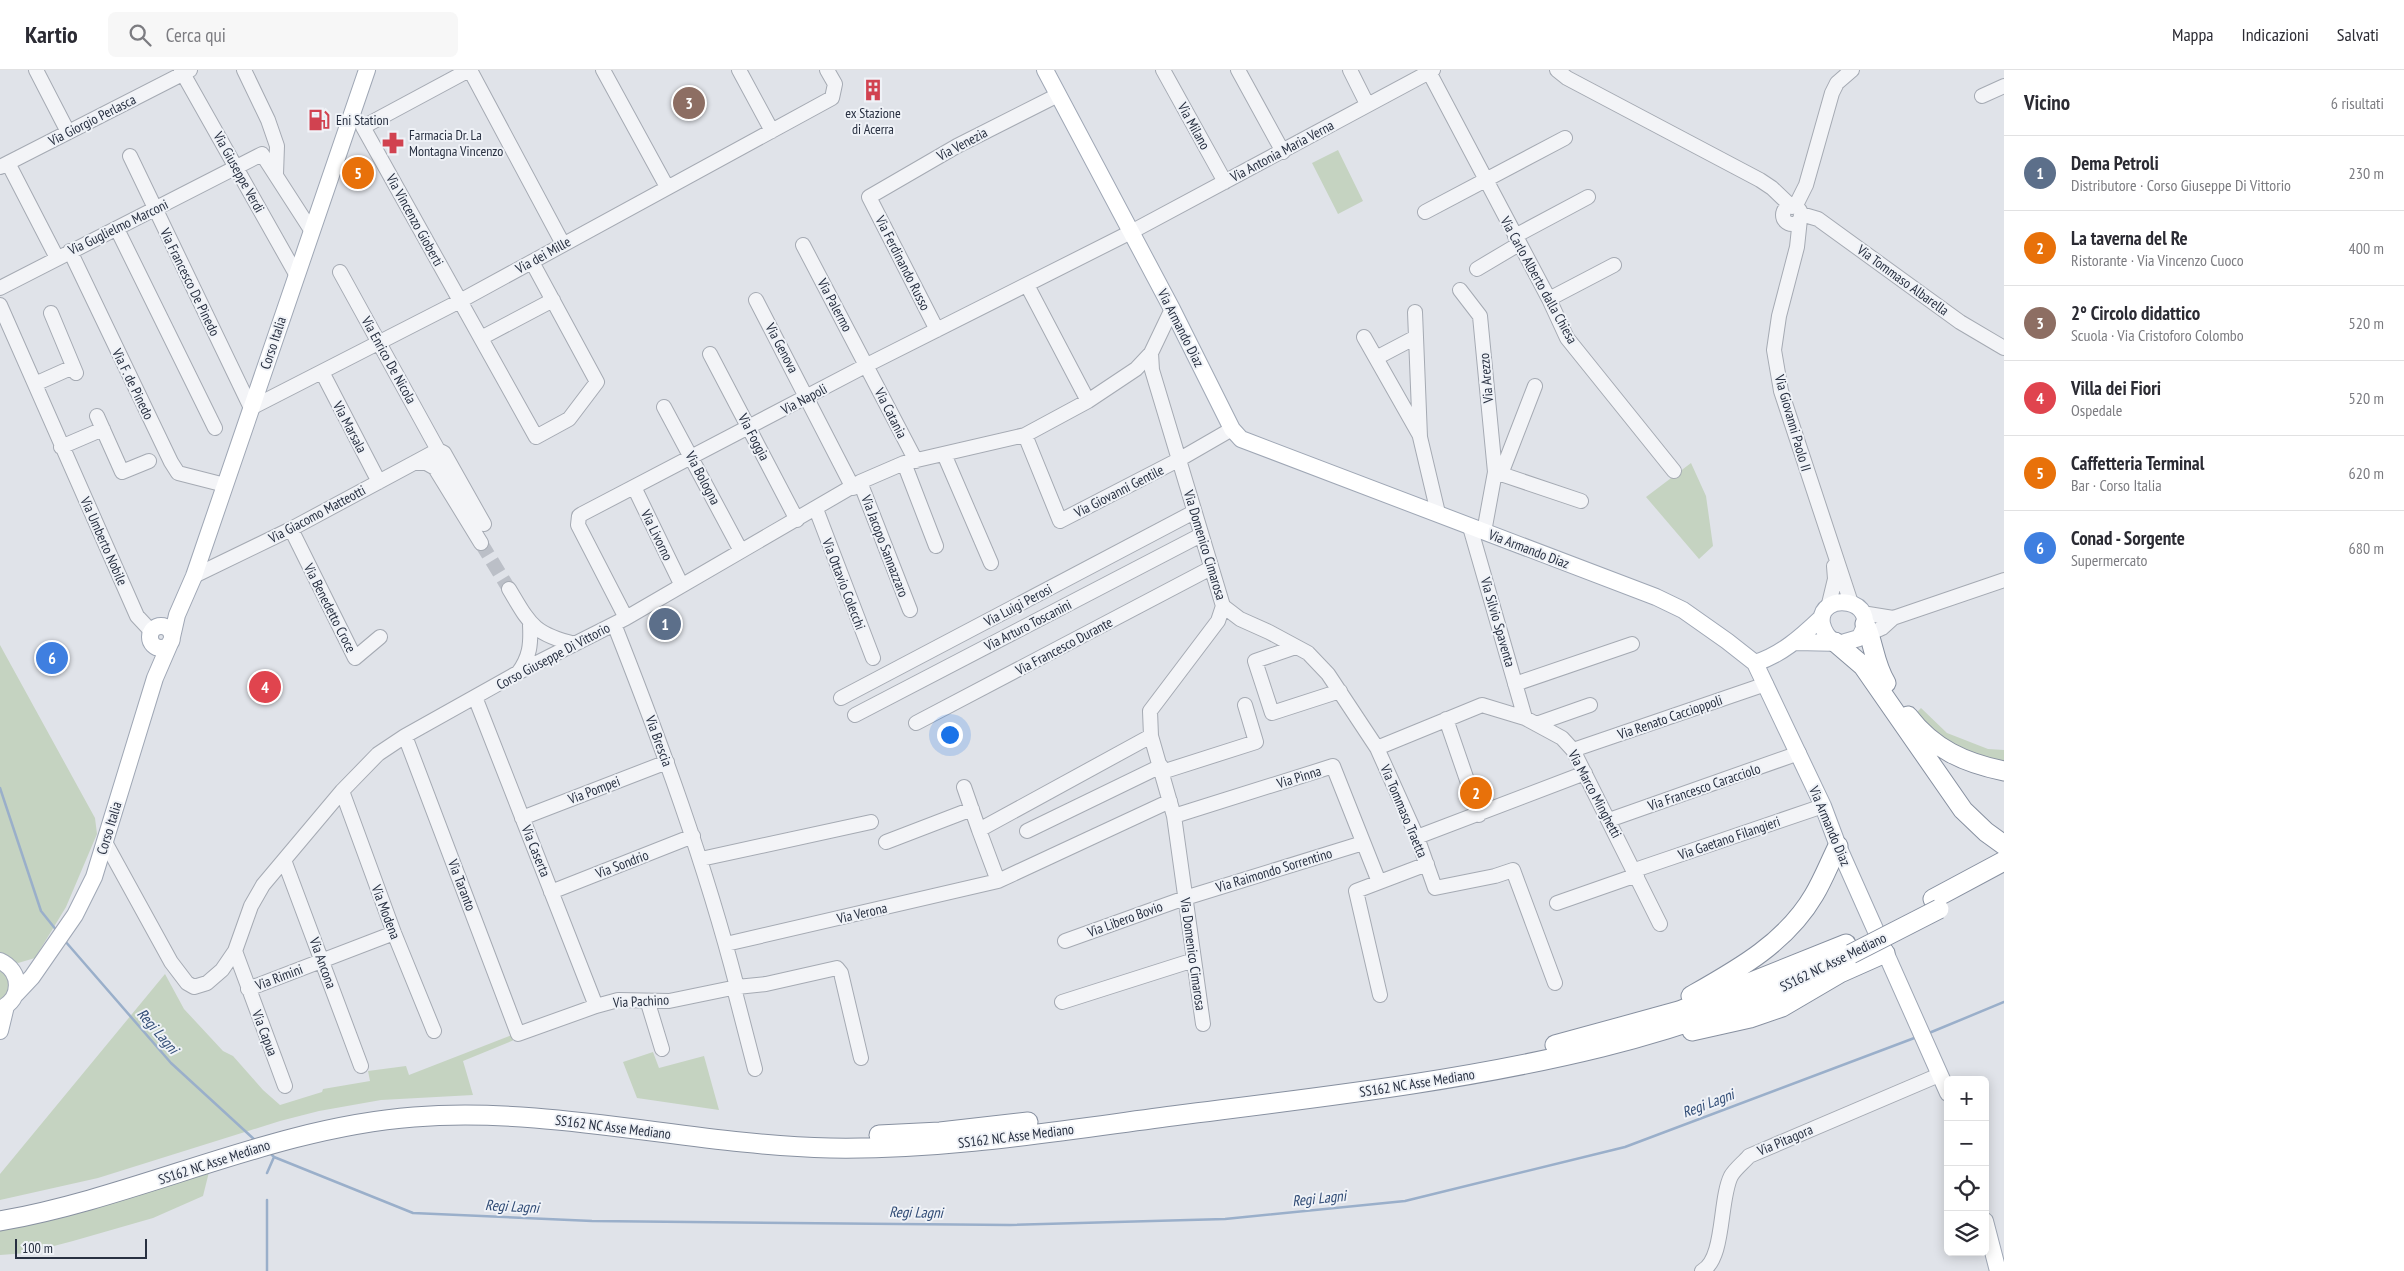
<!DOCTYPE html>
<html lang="it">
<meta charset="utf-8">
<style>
body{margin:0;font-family:"PT Sans Narrow",sans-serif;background:#f7f7f7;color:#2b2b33}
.controls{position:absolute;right:15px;bottom:15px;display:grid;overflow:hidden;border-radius:8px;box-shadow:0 2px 12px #0003}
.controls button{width:45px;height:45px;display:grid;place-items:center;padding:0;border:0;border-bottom:1px solid #e1e1e2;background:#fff;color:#2b2b33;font:25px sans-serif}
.scale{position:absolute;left:15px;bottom:12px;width:132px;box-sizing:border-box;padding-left:5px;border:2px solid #283041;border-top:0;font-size:14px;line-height:18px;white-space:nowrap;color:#283041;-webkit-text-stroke:4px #eff2f7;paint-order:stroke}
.you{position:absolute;left:949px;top:664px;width:18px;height:18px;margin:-12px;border:4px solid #fff;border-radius:50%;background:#1a73e8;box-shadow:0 0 0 8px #1a73e833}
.badge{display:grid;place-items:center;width:32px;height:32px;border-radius:50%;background:#d93025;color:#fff;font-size:16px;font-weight:700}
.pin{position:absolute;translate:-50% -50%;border:2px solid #fff;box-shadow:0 1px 5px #0006}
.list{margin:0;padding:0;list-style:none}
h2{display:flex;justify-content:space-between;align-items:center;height:65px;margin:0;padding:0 20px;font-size:21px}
h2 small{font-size:16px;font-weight:400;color:#7c7c81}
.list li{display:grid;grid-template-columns:32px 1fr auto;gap:15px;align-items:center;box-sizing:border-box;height:75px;padding:0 20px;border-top:1px solid #e1e1e2}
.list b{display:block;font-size:19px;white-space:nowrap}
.list p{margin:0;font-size:16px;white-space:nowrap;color:#7c7c81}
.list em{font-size:16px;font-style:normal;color:#7c7c81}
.icon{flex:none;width:28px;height:28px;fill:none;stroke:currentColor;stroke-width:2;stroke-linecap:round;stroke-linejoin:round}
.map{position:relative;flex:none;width:2004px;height:1201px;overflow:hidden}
header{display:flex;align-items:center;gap:30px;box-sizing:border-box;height:70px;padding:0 25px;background:#fff;border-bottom:1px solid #e1e1e2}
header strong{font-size:24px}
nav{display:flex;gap:28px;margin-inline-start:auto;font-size:18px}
.search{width:350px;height:45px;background:#f7f7f7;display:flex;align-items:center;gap:12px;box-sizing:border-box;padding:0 18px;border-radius:8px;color:#7c7c81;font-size:19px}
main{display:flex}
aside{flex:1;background:#fff}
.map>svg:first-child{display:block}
.green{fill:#c5d3c1}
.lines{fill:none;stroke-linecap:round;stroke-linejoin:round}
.stream{stroke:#9aafca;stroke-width:2.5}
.minor-tunnel{stroke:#bbbfc7;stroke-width:14;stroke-dasharray:14 7;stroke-linecap:butt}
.minor-casing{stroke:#a5aab3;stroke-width:16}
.major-casing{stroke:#9fa7b5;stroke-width:18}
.highway-casing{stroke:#8790a0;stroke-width:21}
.minor{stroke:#f3f4f7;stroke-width:14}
.major{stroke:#fff;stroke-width:16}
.highway{stroke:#fff;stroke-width:19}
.highway-bridge-casing{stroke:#8790a0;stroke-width:21;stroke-linecap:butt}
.highway-bridge{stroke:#fff;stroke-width:19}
.labels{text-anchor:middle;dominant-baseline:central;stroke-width:4;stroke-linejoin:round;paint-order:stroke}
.poi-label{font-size:14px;fill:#283041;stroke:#eff2f7;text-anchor:start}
.street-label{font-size:14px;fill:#283041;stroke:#eff2f7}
.water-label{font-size:15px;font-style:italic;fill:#314c76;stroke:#eff2f7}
</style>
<header>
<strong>Kartio</strong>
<div class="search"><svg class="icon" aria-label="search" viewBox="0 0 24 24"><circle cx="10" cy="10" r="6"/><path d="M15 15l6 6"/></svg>Cerca qui</div>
<nav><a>Mappa</a><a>Indicazioni</a><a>Salvati</a></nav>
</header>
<main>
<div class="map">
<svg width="2004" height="1201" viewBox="0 0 2004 1201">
<rect width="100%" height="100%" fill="#e0e3e9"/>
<path class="green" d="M1338 80 1363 131 1338 144 1312 93Z
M1691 393 1706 426 1713 476 1699 489 1646 427Z
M0 575 95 748 97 764 66 837 35 888 18 893 0 884Z
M1921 638 1947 663 1988 679 2004 680V696L1954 681 1914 645Z
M0 898 6 902 10 921 0 932Z
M165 904 184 939 223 981 233 986 263 1020 280 1035 322 1022 323 1019 370 1011 368 1001 406 996 409 1005 512 965 514 970 463 991 473 1025 381 1030 319 1041 280 1051 98 1108 0 1130V1104Z
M653 982 659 998 704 986 719 1040 637 1028 623 992Z
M209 1102 203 1126 153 1148 73 1171 27 1183 0 1185V1157Z"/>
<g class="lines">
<path class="stream" d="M0 718 41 841 57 861
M65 871 171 993 256 1071
M1929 963 2004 932
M270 1083 274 1087 413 1143 592 1151 1010 1155 1225 1149 1405 1131 1625 1077 1917 967
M267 1103 274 1087
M267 1201V1130"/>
<path class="minor-tunnel" d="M481 473 509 519"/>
<g class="minor-casing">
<path id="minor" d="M36 0 68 62
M181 0 296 204
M244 0 268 50 277 76 276 104
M470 0 563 174
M603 0 667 117
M739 0 772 61
M1163 0 1225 112
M1238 0 1283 82
M1350 0 1367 34
M1428 0 1549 229 1567 268 1674 401
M1557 0 1567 8 1760 110 1772 118 1792 137
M1982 26 2004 16
M363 57 536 367 569 349 597 312 532 192
M363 57 469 0
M130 86 251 338 460 231 832 28 835 14 827 0
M8 93 57 188
M0 97 190 0
M1783 145a9 9 0 1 1 18 0a9 9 0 1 1-18 0Z
M1795 137 1806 115 1832 23 1837 13 1852 0
M1425 142 1565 68
M1801 144 1818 149 1960 252 2004 278
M1800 149 1797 177 1779 246 1774 280 1781 321 1851 533
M117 159 215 358
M1515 166 1588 127
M803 175 916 391
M70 181 171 392 178 403 225 415
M1477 199 1519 174
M340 202 438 380 456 430
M1027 215 1088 331
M0 218 262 84 311 160
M1460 220 1480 246 1495 402 1484 462
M1549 229 1614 195
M756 230 853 418
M0 235 137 546 151 561
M1172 239 1151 283 1152 300 1223 536 1218 551 1150 641 1151 666 1174 746 1203 954
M1415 242 1420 367 1438 443
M51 243 76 303
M937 260 869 127 957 76 1058 25
M1364 267 1419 364
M481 268 553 230
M710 284 797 450
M1376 288 1416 267
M322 302 379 412
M35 314 73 297
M664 337 741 481
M97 346 122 402 149 391
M1025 365 1060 451 1180 389 1232 359
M61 377 103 359
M944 384 991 493
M414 393H426L435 398 481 473
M904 393 936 476
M1495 402 1581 431
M1501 404 1535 316
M860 412 910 540
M634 417 681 514
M816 439 873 588
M1470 457 1525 648
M291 459 355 588 380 567
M194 506 291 459 438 380 444 383 484 454
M509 519C530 554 533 564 575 574
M1223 536 1240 549 1269 562 1308 583 1328 604 1377 678 1417 767 1435 818 1495 806 1513 800 1555 913
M1828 538 1835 509 1834 496
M1862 543 1893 548 2004 510
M626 548 578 455 579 446 582 444 867 295 1131 162 1433 0
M614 554C661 673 705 793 737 917
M1860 568 1882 558 1893 548
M1296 577 1255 591 1272 643 1340 621
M518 603C530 587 531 574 530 555
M1515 614 1632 574
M475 627 596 936
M841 628 1194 442
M855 645 1201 465
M1446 649 1479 745
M916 653 1211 498
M1536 654 1590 635
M405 666 518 964 596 936 618 930 669 931 737 917 766 914 837 898 841 903 861 988
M1377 678 1482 635 1525 648 1562 668 1573 680 1660 854
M1573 680 1766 614
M1162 702 1256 672 1245 635
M964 717 979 760
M342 721 394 863 434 961
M1174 746 1333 696 1379 812
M522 748 667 692
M1609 750 1799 683
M1027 761 1161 696
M1417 767 1585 703
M105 772 171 892 187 913 194 917 207 913 222 900 235 881 251 836 263 815 342 721 378 684 405 666 521 601 626 548 860 412 904 393 1025 365 1088 331 1136 299 1151 283
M886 772 972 739
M701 789 871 752
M284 790 361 996
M1635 800 1823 736
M998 811 1170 731
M551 822 693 766
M1557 833 1637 805
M1065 871 1185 828 1363 773
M726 874 998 811 979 760 1151 666
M235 881 285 1016
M734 918 755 999
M248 919 394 863
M1380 925 1356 821 1427 794
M1062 932 1194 890
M648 933 662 979
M1702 1201C1725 1189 1719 1130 1731 1106 1735 1099 1744 1092 1749 1086L1939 1005"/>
</g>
<g class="major-casing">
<path id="major" d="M1045 0 1172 239 1232 359 1241 369 1656 527 1683 540 1727 571 1755 593 1823 736 1838 776 1948 1023
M150 567a11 11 0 1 1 22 0a11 11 0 1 1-22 0Z
M172 567 177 545 194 506 367 0
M1796 572 1842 573 1859 568C1885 527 1816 520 1822 554 1824 562 1827 568 1835 572
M1755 593C1781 585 1801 567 1821 548
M0 891C22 901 23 929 0 939
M16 924 32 907 75 845 94 807 155 608 171 571
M0 961 6 936
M1985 1151 1998 1201"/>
</g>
<g class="highway-casing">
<path id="highway" d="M1865 554C1874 573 1874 594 1886 613
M1835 572 1863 596 1963 740 1986 762 2004 775
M1908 646C1933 679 1965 693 2004 701
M1933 829 2004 791
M1691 926C1737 900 1786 873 1814 825 1823 810 1830 792 1838 776
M1692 961 1750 948 1782 937 1840 903 1885 883
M1555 975 1679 941 1846 874
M879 1065 940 1062 1028 1052
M0 1151C141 1126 271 1058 414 1047 553 1036 691 1075 830 1078 948 1080 1064 1060 1180 1045 1322 1027 1464 1011 1602 977 1663 962 1725 941 1783 918 1806 909 1829 895 1851 884"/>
</g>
<use href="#minor" class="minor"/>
<use href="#major" class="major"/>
<use href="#highway" class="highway"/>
<g class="highway-bridge-casing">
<path id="highway-bridge" d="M1851 884 1939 839"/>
</g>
<use href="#highway-bridge" class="highway-bridge"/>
</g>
<defs>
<g id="building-bare" transform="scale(1.725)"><path d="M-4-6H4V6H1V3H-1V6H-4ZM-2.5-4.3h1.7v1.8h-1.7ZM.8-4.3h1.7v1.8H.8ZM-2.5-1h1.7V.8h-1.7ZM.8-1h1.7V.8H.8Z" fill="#d14250" stroke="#eff2f7" stroke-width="2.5" paint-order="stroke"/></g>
<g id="fuel-bare" transform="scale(1.725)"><path d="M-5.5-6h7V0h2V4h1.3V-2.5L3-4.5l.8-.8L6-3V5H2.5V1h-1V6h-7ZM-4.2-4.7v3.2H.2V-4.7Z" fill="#d14250" stroke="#eff2f7" stroke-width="2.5" paint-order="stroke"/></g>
<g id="pharmacy-bare" transform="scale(1.725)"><path d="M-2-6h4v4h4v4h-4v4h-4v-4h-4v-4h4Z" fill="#d14250" stroke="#eff2f7" stroke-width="2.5" paint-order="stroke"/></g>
</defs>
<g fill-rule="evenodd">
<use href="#building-bare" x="873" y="20"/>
<use href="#fuel-bare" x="319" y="50"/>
<use href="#pharmacy-bare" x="393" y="73"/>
</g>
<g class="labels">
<g class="poi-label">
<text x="873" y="43" text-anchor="middle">ex Stazione<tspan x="873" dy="16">di Acerra</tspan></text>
<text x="336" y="50">Eni Station</text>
<text x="409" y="65">Farmacia Dr. La<tspan x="409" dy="16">Montagna Vincenzo</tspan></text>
</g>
<g class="street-label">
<text transform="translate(92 50) rotate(-27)">Via Giorgio Perlasca</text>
<text transform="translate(1194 56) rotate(61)">Via Milano</text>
<text transform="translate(962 74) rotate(-28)">Via Venezia</text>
<text transform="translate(1282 81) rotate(-28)">Via Antonia Maria Verna</text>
<text transform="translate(239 102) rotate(61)">Via Giuseppe Verdi</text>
<text transform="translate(415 150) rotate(61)">Via Vincenzo Gioberti</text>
<text transform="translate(118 157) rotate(-26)">Via Guglielmo Marconi</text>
<text transform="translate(543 185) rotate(-29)">Via dei Mille</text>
<text transform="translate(903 193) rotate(63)">Via Ferdinando Russo</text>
<text transform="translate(1539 210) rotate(61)">Via Carlo Alberto dalla Chiesa</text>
<text transform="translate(1903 210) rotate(36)">Via Tommaso Albarella</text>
<text transform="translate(190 212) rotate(64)">Via Francesco De Pinedo</text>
<text transform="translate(835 235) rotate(62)">Via Palermo</text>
<text transform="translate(1181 258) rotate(63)">Via Armando Diaz</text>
<text transform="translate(273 273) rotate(-72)">Corso Italia</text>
<text transform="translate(782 278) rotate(62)">Via Genova</text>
<text transform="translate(389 290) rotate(61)">Via Enrico De Nicola</text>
<text transform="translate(1486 308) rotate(-95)">Via Arezzo</text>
<text transform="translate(133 314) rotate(64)">Via F. de Pinedo</text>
<text transform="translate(804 329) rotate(-28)">Via Napoli</text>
<text transform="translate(891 343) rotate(63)">Via Catania</text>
<text transform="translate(1793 353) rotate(74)">Via Giovanni Paolo II</text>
<text transform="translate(350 357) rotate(62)">Via Marsala</text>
<text transform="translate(754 367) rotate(62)">Via Foggia</text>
<text transform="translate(703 408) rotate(62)">Via Bologna</text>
<text transform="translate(1119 421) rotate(-27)">Via Giovanni Gentile</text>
<text transform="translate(317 444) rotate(-28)">Via Giacomo Matteotti</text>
<text transform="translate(657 465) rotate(64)">Via Livorno</text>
<text transform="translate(104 471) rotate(66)">Via Umberto Nobile</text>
<text transform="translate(1205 475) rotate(73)">Via Domenico Cimarosa</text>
<text transform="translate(885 476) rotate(69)">Via Jacopo Sannazzaro</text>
<text transform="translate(1529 479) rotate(21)">Via Armando Diaz</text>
<text transform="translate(844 514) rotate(69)">Via Ottavio Colecchi</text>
<text transform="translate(1018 535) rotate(-28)">Via Luigi Perosi</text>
<text transform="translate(330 538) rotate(63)">Via Benedetto Croce</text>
<text transform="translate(1498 552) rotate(74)">Via Silvio Spaventa</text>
<text transform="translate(1028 555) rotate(-27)">Via Arturo Toscanini</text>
<text transform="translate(1064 576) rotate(-28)">Via Francesco Durante</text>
<text transform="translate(553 586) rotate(-28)">Corso Giuseppe Di Vittorio</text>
<text transform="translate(1670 647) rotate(-19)">Via Renato Caccioppoli</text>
<text transform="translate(659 671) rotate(70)">Via Brescia</text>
<text transform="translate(1299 707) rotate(-17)">Via Pinna</text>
<text transform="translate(1704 717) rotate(-19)">Via Francesco Caracciolo</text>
<text transform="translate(594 720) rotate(-21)">Via Pompei</text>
<text transform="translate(1595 724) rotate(62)">Via Marco Minghetti</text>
<text transform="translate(1404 741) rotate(67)">Via Tommaso Traetta</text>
<text transform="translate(1830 756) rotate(67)">Via Armando Diaz</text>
<text transform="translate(109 758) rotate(-73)">Corso Italia</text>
<text transform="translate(1729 768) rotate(-19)">Via Gaetano Filangieri</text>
<text transform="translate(536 781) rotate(68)">Via Caserta</text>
<text transform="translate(622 794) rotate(-21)">Via Sondrio</text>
<text transform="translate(1274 800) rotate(-17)">Via Raimondo Sorrentino</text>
<text transform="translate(462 815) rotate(69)">Via Taranto</text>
<text transform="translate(386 842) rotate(69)">Via Modena</text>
<text transform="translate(862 843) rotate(-13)">Via Verona</text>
<text transform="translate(1125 849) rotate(-20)">Via Libero Bovio</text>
<text transform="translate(1193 884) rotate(82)">Via Domenico Cimarosa</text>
<text transform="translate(1833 892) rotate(-26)">SS162 NC Asse Mediano</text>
<text transform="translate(323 893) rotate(70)">Via Ancona</text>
<text transform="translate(279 907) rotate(-21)">Via Rimini</text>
<text transform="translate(641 931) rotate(-3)">Via Pachino</text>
<text transform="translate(265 963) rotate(69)">Via Capua</text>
<text transform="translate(1417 1013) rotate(-9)">SS162 NC Asse Mediano</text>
<text transform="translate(613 1057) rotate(7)">SS162 NC Asse Mediano</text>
<text transform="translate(1016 1066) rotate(-7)">SS162 NC Asse Mediano</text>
<text transform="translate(1785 1070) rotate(-23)">Via Pitagora</text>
<text transform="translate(214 1092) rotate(-18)">SS162 NC Asse Mediano</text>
</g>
<g class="water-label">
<text transform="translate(158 961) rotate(49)">Regi Lagni</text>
<text transform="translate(1708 1033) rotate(-21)">Regi Lagni</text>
<text transform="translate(1319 1128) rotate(-6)">Regi Lagni</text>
<text transform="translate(512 1136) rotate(3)">Regi Lagni</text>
<text transform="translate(916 1142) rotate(1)">Regi Lagni</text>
</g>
</g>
</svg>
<div class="controls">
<button>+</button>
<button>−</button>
<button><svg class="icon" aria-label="locate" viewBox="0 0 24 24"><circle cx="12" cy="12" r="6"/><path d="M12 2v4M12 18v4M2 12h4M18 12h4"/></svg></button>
<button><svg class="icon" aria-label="layers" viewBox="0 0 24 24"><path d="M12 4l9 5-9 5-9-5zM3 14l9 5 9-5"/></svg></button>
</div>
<div class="scale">100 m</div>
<div class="you"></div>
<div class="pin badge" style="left:665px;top:554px;background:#5c6f8a">1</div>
<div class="pin badge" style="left:1476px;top:723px;background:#e8710a">2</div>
<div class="pin badge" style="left:689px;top:33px;background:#8d6e63">3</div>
<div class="pin badge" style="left:265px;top:617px;background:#e0444e">4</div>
<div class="pin badge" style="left:358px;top:103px;background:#e8710a">5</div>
<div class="pin badge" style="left:52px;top:588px;background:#3f7fe0">6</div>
</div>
<aside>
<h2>Vicino<small>6 risultati</small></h2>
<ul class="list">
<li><span class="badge" style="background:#5c6f8a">1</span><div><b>Dema Petroli</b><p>Distributore · Corso Giuseppe Di Vittorio</p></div><em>230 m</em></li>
<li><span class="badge" style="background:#e8710a">2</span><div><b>La taverna del Re</b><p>Ristorante · Via Vincenzo Cuoco</p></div><em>400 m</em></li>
<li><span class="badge" style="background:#8d6e63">3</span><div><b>2° Circolo didattico</b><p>Scuola · Via Cristoforo Colombo</p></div><em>520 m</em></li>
<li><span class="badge" style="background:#e0444e">4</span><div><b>Villa dei Fiori</b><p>Ospedale</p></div><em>520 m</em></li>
<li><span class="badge" style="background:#e8710a">5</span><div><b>Caffetteria Terminal</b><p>Bar · Corso Italia</p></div><em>620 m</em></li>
<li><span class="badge" style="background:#3f7fe0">6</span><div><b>Conad - Sorgente</b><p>Supermercato</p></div><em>680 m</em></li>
</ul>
</aside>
</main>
